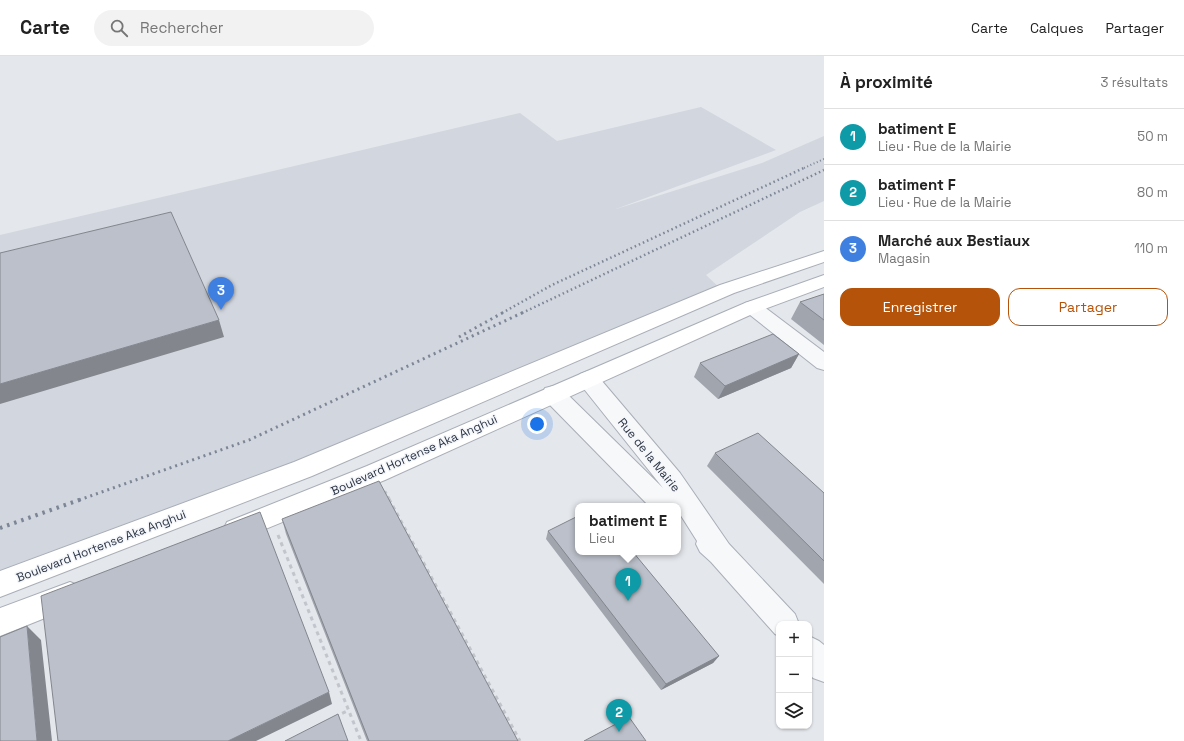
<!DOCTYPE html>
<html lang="fr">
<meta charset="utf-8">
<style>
body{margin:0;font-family:"Space Grotesk",sans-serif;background:#f2f2f2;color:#222}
.controls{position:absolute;right:12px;bottom:12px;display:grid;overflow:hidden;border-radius:8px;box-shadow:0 1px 3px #0004}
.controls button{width:36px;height:36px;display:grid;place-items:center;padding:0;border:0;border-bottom:1px solid #e0e0e0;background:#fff;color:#222;font:20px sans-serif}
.you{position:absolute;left:537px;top:368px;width:14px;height:14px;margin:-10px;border:3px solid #fff;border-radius:50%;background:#1a73e8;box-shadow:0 0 0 6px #1a73e833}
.badge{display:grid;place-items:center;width:26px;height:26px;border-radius:50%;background:#b45309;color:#fff;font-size:13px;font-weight:700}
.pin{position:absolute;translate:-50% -33px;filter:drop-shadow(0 1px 2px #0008)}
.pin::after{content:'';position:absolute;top:21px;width:14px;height:12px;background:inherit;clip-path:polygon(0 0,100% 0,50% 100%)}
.popup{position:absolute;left:575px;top:447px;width:106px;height:52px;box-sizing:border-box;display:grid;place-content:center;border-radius:8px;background:#fff;filter:drop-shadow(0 1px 3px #0005);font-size:13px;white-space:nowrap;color:#767676}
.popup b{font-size:15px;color:#222}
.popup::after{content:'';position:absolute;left:50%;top:100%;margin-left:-8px;border:8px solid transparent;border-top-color:#fff}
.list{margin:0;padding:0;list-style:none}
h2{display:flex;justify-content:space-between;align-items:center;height:52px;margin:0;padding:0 16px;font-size:17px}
h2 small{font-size:13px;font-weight:400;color:#767676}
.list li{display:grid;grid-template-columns:26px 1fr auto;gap:12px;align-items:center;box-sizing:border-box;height:56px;padding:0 16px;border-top:1px solid #e0e0e0}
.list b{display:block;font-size:15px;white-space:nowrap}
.list p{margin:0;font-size:13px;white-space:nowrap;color:#767676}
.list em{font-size:13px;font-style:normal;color:#767676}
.actions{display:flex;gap:8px;padding:12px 16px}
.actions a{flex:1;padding:9px 0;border:1px solid #b45309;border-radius:12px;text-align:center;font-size:14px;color:#b45309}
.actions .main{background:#b45309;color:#fff}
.icon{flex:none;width:22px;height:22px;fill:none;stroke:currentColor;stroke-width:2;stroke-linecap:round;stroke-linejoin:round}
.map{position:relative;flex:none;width:824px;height:685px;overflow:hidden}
header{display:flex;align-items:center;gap:24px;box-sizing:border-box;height:56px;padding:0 20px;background:#fff;border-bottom:1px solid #e0e0e0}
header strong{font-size:19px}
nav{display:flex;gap:22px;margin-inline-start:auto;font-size:14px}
.search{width:280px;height:36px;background:#f2f2f2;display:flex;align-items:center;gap:10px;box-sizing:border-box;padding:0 14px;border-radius:22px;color:#767676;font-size:15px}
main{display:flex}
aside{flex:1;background:#fff}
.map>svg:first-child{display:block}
.built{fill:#d2d6de}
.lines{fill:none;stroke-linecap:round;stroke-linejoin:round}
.street-casing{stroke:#a9aeb7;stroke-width:2}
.secondary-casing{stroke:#a9aeb7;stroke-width:2}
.path-far1{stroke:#c2c5cb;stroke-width:2.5;stroke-dasharray:3 3;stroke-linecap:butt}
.path{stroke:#c2c5cb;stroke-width:3;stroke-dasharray:4 4;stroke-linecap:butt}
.street{fill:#f7f8fa;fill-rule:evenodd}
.secondary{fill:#fff;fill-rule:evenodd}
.rail-far3{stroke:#7d8696;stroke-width:2;stroke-dasharray:1 2.5;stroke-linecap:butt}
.rail-far2{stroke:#7d8696;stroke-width:2.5;stroke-dasharray:1.5 3;stroke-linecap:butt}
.rail-far1{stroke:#7d8696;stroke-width:3;stroke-dasharray:2 4;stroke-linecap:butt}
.rail{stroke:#7d8696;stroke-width:4;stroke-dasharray:2.5 5;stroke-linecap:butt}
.wall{fill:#a1a5ae}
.shaded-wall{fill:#83868d}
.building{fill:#bbc0ca;stroke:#83868d}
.labels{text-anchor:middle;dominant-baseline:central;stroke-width:3;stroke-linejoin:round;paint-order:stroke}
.street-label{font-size:12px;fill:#2b3445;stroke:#f4f6f9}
</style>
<header>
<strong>Carte</strong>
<div class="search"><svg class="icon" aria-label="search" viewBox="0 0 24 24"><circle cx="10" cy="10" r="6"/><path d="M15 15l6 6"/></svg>Rechercher</div>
<nav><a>Carte</a><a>Calques</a><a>Partager</a></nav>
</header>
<main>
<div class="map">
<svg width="824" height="685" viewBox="0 0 824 685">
<rect width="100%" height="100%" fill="#e4e7ec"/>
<path class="built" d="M701 51 776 94 613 154 762 107 824 80V145L800 156 706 219 726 238 0 534V179L520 57 557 85Z"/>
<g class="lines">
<g class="street-casing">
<path id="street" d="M752 245 759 247 824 296V314L817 312 745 255 742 251 745 247Z
M588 315 596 318 680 417 729 488 795 558 799 568H779V580L775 578 711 506 700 496 696 488 697 485 678 455V450H649L545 344 542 338 545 332 553 330 561 332 663 432 580 328 577 323 580 318Z
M809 580 819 585 824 589V626L813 622 809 617Z"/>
</g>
<g class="secondary-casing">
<path id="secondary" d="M824 195V206L734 237 312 420 0 541V515L294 406 720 229Z
M824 219V231L759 255 385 424 236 485 227 482 223 474 227 466 367 410 745 247Z
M70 526 80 530 84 539 80 548 0 580V552Z"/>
</g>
<path class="path-far1" d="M385 435 390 444"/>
<path class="path" d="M389 443 520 685
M278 479 361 685
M335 661 349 654"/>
<use href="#street" class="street"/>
<use href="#secondary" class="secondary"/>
<path class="rail-far3" d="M804 112 824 103"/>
<path class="rail-far2" d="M502 257 552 229 806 111
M522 257 824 114"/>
<path class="rail-far1" d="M459 281 504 256
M79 444 249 384 524 256"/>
<path class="rail" d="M0 472 82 443"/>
</g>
<path class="wall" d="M824 238V289L791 263 800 246Z
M799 298 791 312 718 343 694 321 700 307Z
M715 397 824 437V528L707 410Z
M282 463 518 685H367L286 478Z
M548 475 719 600 713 607 661 634 546 483Z"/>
<path class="shaded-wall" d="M219 264 224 281 0 348V328Z
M799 298 791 312 718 343 725 330Z
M27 570 41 584 52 685H37Z
M719 600 713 607 661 634 666 628Z
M329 636 332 648 256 685H228Z"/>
<path class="building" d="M171 156 219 264 0 328V197Z
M824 238V264L800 246Z
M773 278 799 298 725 330 700 307Z
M758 377 824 437V505L715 397Z
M379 425 518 685H369L282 463Z
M260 456 329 636 228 685H58L41 540Z
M578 460V496H633L719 600 666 628 548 475Z
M27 570 37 685H0V581Z
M338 658 348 685H285Z
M629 661 646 685H584Z"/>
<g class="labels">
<g class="street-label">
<text transform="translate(414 399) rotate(-24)">Boulevard Hortense Aka Anghui</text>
<text transform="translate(649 399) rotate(51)">Rue de la Mairie</text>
<text transform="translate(101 490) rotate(-21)">Boulevard Hortense Aka Anghui</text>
</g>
</g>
</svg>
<div class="controls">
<button>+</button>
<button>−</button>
<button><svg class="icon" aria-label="layers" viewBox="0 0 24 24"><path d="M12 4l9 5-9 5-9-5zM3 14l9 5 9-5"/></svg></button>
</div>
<div class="you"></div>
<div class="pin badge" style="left:628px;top:545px;background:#0f9aa8">1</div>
<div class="popup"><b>batiment E</b>Lieu</div>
<div class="pin badge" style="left:619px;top:676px;background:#0f9aa8">2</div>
<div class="pin badge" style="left:221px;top:254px;background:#3f7fe0">3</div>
</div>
<aside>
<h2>À proximité<small>3 résultats</small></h2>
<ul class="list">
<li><span class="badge" style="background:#0f9aa8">1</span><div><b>batiment E</b><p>Lieu · Rue de la Mairie</p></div><em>50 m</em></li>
<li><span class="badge" style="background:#0f9aa8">2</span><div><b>batiment F</b><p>Lieu · Rue de la Mairie</p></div><em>80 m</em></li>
<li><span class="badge" style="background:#3f7fe0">3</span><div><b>Marché aux Bestiaux</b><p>Magasin</p></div><em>110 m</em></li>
</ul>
<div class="actions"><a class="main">Enregistrer</a><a>Partager</a></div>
</aside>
</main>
